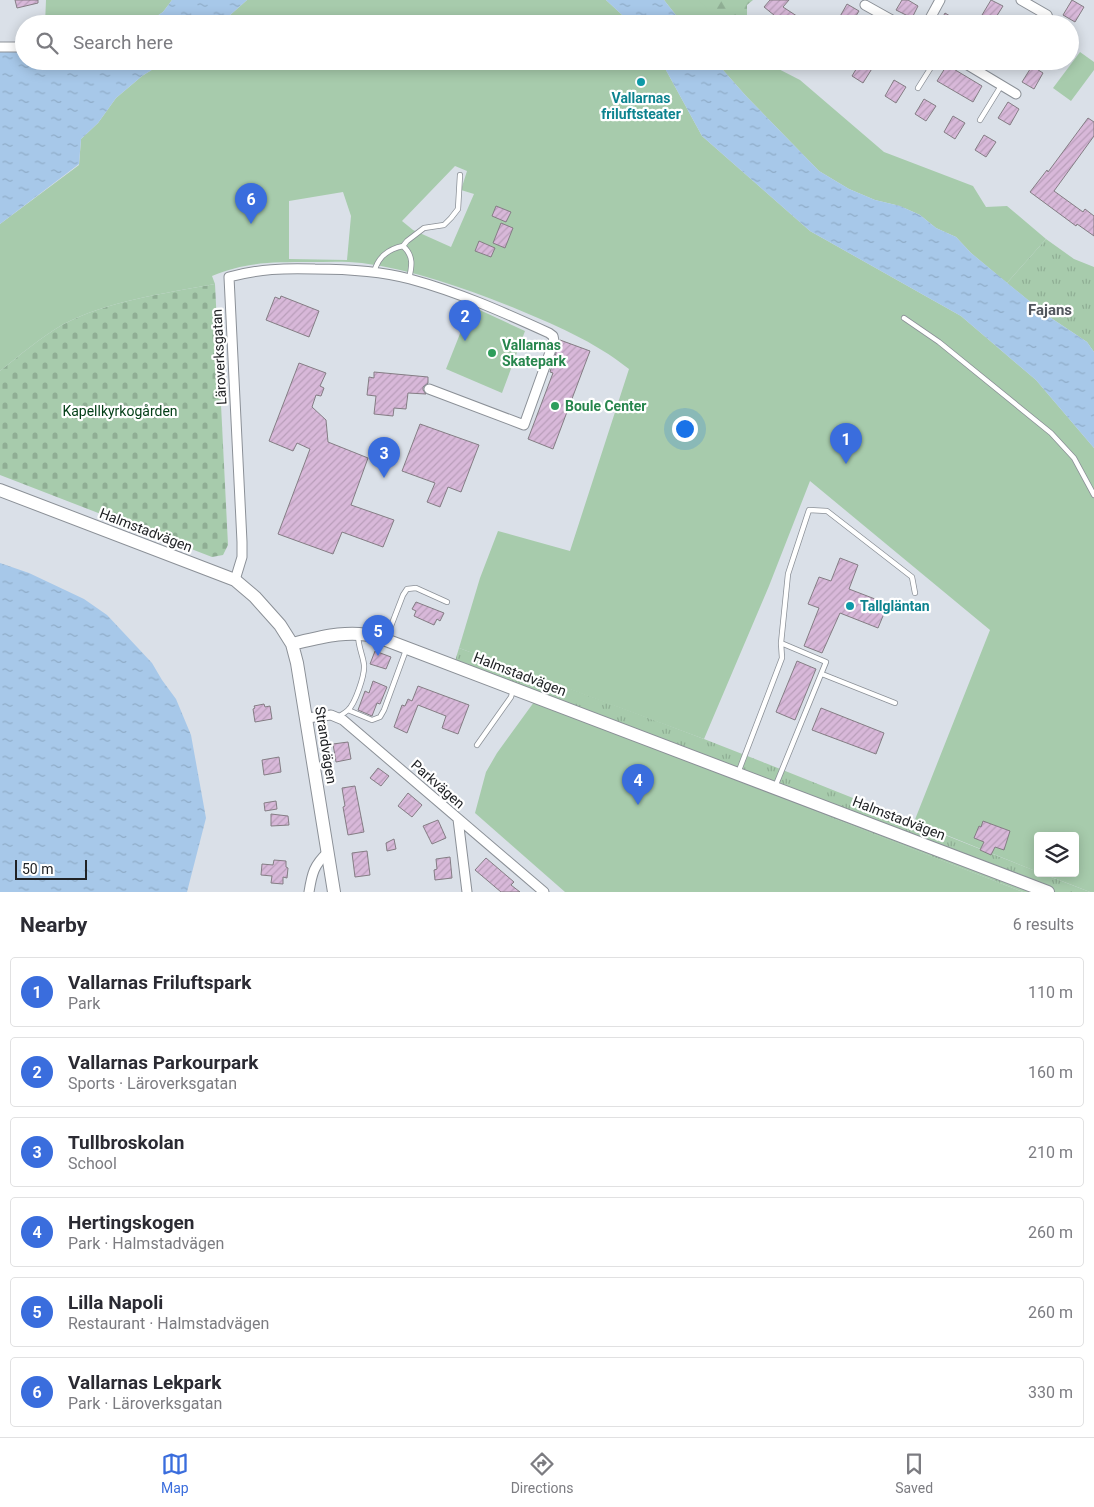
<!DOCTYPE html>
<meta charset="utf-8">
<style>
body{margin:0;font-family:Roboto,sans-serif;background:#f7f7f7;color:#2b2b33}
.controls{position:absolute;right:15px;bottom:15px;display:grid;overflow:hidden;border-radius:5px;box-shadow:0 2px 12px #0003}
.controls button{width:45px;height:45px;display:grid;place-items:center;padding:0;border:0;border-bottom:1px solid #e1e1e2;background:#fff;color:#2b2b33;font:25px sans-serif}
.scale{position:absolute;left:15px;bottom:12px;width:72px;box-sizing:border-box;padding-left:5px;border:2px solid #202225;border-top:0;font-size:14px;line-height:18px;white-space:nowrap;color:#202225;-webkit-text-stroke:4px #fff;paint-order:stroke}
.you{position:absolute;left:684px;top:428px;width:18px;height:18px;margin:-12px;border:4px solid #fff;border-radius:50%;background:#1a73e8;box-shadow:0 0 0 8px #1a73e833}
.badge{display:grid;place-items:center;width:32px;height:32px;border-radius:50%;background:#3a6ddd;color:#fff;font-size:16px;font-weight:700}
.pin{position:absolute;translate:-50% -41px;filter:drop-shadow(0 1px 2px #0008)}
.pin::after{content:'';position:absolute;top:26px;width:18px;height:15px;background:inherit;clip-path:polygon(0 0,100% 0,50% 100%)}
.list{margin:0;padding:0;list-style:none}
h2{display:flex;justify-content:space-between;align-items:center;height:65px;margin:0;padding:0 20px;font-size:21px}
h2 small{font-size:16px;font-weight:400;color:#7c7c81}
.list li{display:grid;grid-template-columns:32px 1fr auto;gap:15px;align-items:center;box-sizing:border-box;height:70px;margin:0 10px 10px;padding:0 10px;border:1px solid #e1e1e2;border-radius:5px}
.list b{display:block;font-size:19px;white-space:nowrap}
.list p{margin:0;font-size:16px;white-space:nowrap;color:#7c7c81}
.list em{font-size:16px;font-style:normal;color:#7c7c81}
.icon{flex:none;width:28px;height:28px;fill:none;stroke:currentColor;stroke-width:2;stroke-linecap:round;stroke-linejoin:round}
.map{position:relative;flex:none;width:1094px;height:892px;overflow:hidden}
.search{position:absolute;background:#fff;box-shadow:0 2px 12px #0003;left:15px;right:15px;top:15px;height:55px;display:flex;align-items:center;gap:12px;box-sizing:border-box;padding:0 18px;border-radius:28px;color:#7c7c81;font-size:19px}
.sheet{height:545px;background:#fff}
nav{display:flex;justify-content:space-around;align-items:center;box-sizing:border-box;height:70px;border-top:1px solid #e1e1e2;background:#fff;font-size:14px;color:#7c7c81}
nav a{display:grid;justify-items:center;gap:2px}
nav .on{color:#3a6ddd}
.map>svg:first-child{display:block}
.grass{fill:url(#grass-tufts)}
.forest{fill:url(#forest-firs)}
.cemetery{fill:url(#cemetery-stones)}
.green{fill:#a7cbac;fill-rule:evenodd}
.water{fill:url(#water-ripples)}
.building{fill:url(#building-hatch);stroke:#847d84}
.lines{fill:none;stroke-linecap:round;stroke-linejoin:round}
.lane-casing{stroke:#8b9097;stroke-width:6}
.street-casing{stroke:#8b9097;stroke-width:11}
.secondary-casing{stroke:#8b9097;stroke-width:14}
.lane{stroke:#fff;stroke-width:4.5}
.street{stroke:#fff;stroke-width:9}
.secondary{stroke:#fff;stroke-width:12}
.culture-dot{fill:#0f9aa8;stroke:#fff;stroke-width:2}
.leisure-dot{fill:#2e9e5b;stroke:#fff;stroke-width:2}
.labels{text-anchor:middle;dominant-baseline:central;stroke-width:4.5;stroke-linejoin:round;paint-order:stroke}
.culture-label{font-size:14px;font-weight:bold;fill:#0d838f;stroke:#fff}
.leisure-label{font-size:14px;font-weight:bold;fill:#27864d;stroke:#fff;text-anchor:start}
.street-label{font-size:14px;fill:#202225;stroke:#fff}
.park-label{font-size:14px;fill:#013d15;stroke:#fff}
.neighbourhood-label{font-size:15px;font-weight:bold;fill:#52565d;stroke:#fff}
</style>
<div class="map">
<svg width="1094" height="892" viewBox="0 0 1094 892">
<defs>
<pattern id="grass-tufts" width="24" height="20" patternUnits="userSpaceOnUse" patternTransform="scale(1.25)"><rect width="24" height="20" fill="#a7cbac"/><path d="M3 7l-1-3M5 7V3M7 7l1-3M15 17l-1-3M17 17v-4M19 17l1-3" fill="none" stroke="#8fae94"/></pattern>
<pattern id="forest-firs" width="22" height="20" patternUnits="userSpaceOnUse" patternTransform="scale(1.25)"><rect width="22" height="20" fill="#a7cbac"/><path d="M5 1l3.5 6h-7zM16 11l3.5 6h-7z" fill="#8fae94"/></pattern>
<pattern id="cemetery-stones" width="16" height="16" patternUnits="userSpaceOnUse" patternTransform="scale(1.25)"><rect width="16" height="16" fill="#a7cbac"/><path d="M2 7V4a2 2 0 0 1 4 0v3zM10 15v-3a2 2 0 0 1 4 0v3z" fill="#8fae94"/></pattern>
<pattern id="water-ripples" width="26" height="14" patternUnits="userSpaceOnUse" patternTransform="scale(1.25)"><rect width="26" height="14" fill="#a7c8e9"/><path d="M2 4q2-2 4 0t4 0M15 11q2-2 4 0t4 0" fill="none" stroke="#8facc8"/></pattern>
<pattern id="building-hatch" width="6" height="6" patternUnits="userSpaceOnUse" patternTransform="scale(1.25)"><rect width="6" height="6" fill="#d8b8d9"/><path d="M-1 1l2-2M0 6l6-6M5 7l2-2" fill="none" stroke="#b99eba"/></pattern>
</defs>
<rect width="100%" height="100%" fill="#dae0e8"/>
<path class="grass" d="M1046 239 1074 259 1094 267V352L1087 342 1045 314 1007 283Z
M459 648C541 678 623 708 704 739 833 789 962 843 1090 892H1023L452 671Z"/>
<path class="forest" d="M697 0H753L747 5V24H683Z"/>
<path class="cemetery" d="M215 284 228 545 223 555 212 557 0 475V371C20 355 40 338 62 325 109 300 163 294 215 284Z"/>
<path class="green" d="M46 0H172L163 12 145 24H45Z
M247 0H606L632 24H220Z
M664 0H699L720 24H683Z
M1080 52 1094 62V70L1071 101 1053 88Z
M166 61H661L702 136 810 231 961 316 1036 380 1094 448V892H1090L1041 873H1075V836H1038V872L914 822 990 630 810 481 769 586 704 739 459 648 480 578 498 531 570 551 629 369C594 341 553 324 512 307 464 288 414 270 362 263 345 261 326 262 309 262 273 262 245 262 212 276L215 284C163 294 109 300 62 325 40 338 20 355 0 371V224L79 165 81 139 98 123 116 98 142 76ZM455 166 467 171 461 190 474 194 451 247 413 230 402 221ZM343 192 351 216 347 260 289 259V201Z
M715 61H763L800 80 884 152 973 186 986 207 1007 206 1046 239 1007 283 971 253 956 237 936 228 920 215 900 206 875 200 849 189 819 171 746 96Z
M471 306 525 331 502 393 446 369Z
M534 702 1023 892H565L475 813 486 772 497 753Z"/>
<path class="water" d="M172 0H247L220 24H145L163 12Z
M606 0H664L683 24H632Z
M0 51H24V61H166L142 76 116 98 98 123 81 139 79 164 0 224Z
M661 61H715L746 96 819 171 849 189 875 200 900 206 920 215 936 228 956 237 971 253 1045 314 1087 342 1094 352V448L1036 380 961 316 810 231 702 136Z
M0 563 29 573 84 599 107 615 152 663 162 680 176 699 191 735 206 818 187 892H0Z"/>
<path class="building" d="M15 0H38V3L17 8Z
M770 0H789L783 7 809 24H785L764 7Z
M902 0H908L918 6 912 18 896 10Z
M991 0 1003 6 993 22 982 15Z
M1072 0 1084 7 1075 22 1063 15Z
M847 4 859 11 851 24H845L838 20Z
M945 13 963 24H939Z
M861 61 873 67 863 83 852 76Z
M947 65 982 86 973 102 937 81Z
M1032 66 1043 73 1034 89 1022 82Z
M894 80 906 87 896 103 885 96Z
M924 99 936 106 926 121 915 114Z
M1008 102 1019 109 1010 125 998 118Z
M953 116 965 123 955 139 944 132Z
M1088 118 1094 122V136L1054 191 1083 212 1085 209 1094 216V236L1077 224 1076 226 1030 192 1047 170 1048 172Z
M984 135 996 142 986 157 975 150Z
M496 206 511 212 506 222 492 216Z
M501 223 513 228 505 248 493 243Z
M479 241 495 248 491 257 475 251Z
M281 296 319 311 309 337 266 320 275 297 280 299Z
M560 340 590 351 553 449 528 439 553 373 550 372Z
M299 363 326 373 320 386 324 388 321 396 316 395 312 407 326 420 328 442 368 458 351 505 394 520 383 547 342 532 333 554 278 534 310 449 297 443 293 451 269 441Z
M374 372 428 377V383L423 387V390L426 394 408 393 406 409 394 408 393 416 374 414 376 396 367 395 369 377 374 378Z
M420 424 479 445 461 492 448 487 440 507 427 502 435 483 402 471Z
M840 558 858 565 849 589 888 604 878 628 840 613 822 653 804 646 819 608 808 604 819 577 831 581Z
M416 602 444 613 440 621 437 619 434 625 414 616 416 611 412 609Z
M375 651 391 657 386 669 370 664Z
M797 661 816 669 795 720 776 712Z
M373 681 387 687 380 704 377 703 372 716 358 710 365 691 369 693Z
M418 686 469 705 458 734 442 728 446 716 418 705 407 733 394 727 402 705 405 706 408 699 412 701Z
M264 704 265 707 270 706 272 719 255 722 253 709 255 708 254 706Z
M821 708 884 733 876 754 812 730Z
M348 742 351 759 336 762 333 744Z
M279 757 281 772 264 775 262 760Z
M378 768 389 776 381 786 370 778Z
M355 786 364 832 348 835 343 807 345 806 342 788Z
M408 793 422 805 412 817 398 806Z
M276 801 277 809 265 811 264 803Z
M271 814 288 816 289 825 271 826Z
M438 820 446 838 432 844 423 826Z
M983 821 1010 831 1004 850 995 847 991 855 980 850 984 842 974 838 979 826 981 827Z
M394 839 396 849 387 851 386 843Z
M367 851 370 875 355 877 352 853Z
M450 857 452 878 435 880 434 870 437 869 436 859Z
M486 858 514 882 511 885 520 892H501L475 870Z
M274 860 286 861V867L288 868 287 878 283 877V884L271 883 272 876 261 875 262 864 273 865Z"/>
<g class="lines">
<g class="lane-casing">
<path id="lane" d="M871 24 879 12
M918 88 935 61
M980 120 1001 86
M403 246C414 256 412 266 409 279
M374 273C377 258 388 249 403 246L407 241 424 228 444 225 451 218 458 209 460 175
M904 318 939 342 1051 433 1074 458 1094 495
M386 639 403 595 407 589 416 588 447 602
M822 674 895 703
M348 710 372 720 380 717 384 710 406 650
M338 717C341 715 345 713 348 710 355 704 365 675 364 665 363 655 358 647 358 634
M477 745 511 697 513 690
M738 773 782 658 781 643 788 574 809 510 827 511 912 577 915 593
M775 787 826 662 781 643"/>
</g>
<g class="street-casing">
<path id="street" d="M1021 0 1047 15 1049 20
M865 5 899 24
M927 24 940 0
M0 47H24
M961 61 1016 94
M235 580 242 557V542L229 277C259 269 284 268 315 269 347 269 380 271 410 279 458 292 503 312 549 333L553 336 554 341 524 425 429 389
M307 718 331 715 343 720 544 892
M458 819 467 892
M309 892C312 873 314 865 328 852"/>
</g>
<g class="secondary-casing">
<path id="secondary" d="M0 490 235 580 255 597 280 625 292 644 297 663 334 892
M292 644C321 637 349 629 378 637L1048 892"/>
</g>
<use href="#lane" class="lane"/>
<use href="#street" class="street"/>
<use href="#secondary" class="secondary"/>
</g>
<g class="culture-dot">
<circle cx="641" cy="82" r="5"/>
<circle cx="850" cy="606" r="5"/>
</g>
<g class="leisure-dot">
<circle cx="492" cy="353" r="5"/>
<circle cx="555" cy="406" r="5"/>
</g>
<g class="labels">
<g class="culture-label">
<text x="641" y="98">Vallarnas<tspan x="641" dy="16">friluftsteater</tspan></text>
<text x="860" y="606" text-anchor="start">Tallgläntan</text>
</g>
<g class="leisure-label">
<text x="502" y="345">Vallarnas<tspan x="502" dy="16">Skatepark</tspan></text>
<text x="565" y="406">Boule Center</text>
</g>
<g class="street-label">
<text transform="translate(219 357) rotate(-93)">Läroverksgatan</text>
<text transform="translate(146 530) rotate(21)">Halmstadvägen</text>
<text transform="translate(520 674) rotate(21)">Halmstadvägen</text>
<text transform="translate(326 745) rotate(81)">Strandvägen</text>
<text transform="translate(438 784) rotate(41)">Parkvägen</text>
<text transform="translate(899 818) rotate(21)">Halmstadvägen</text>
</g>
<g class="park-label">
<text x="120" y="411">Kapellkyrkogården</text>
</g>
<g class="neighbourhood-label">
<text x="1050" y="310">Fajans</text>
</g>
</g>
</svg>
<div class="controls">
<button><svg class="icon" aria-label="layers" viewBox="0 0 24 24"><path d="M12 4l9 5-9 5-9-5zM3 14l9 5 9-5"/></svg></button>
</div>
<div class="scale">50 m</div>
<div class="you"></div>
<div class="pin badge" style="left:846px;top:464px">1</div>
<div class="pin badge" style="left:465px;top:341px">2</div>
<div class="pin badge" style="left:384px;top:478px">3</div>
<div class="pin badge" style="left:638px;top:805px">4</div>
<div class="pin badge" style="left:378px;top:656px">5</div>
<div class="pin badge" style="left:251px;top:224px">6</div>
<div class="search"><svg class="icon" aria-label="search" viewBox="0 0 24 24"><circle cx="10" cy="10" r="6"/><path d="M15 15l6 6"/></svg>Search here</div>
</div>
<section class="sheet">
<h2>Nearby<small>6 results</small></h2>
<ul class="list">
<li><span class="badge">1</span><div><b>Vallarnas Friluftspark</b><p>Park</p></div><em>110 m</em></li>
<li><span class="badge">2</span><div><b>Vallarnas Parkourpark</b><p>Sports · Läroverksgatan</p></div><em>160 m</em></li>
<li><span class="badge">3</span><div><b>Tullbroskolan</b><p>School</p></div><em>210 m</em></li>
<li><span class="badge">4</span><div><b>Hertingskogen</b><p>Park · Halmstadvägen</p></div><em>260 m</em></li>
<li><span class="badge">5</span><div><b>Lilla Napoli</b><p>Restaurant · Halmstadvägen</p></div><em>260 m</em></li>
<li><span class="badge">6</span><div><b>Vallarnas Lekpark</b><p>Park · Läroverksgatan</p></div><em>330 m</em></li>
</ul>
</section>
<nav>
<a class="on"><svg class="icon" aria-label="map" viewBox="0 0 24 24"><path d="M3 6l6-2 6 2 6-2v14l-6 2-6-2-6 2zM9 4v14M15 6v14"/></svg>Map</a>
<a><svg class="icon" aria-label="directions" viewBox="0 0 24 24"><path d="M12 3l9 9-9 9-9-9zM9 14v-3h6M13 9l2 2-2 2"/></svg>Directions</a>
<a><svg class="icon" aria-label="saved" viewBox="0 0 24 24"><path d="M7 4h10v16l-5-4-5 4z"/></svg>Saved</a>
</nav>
